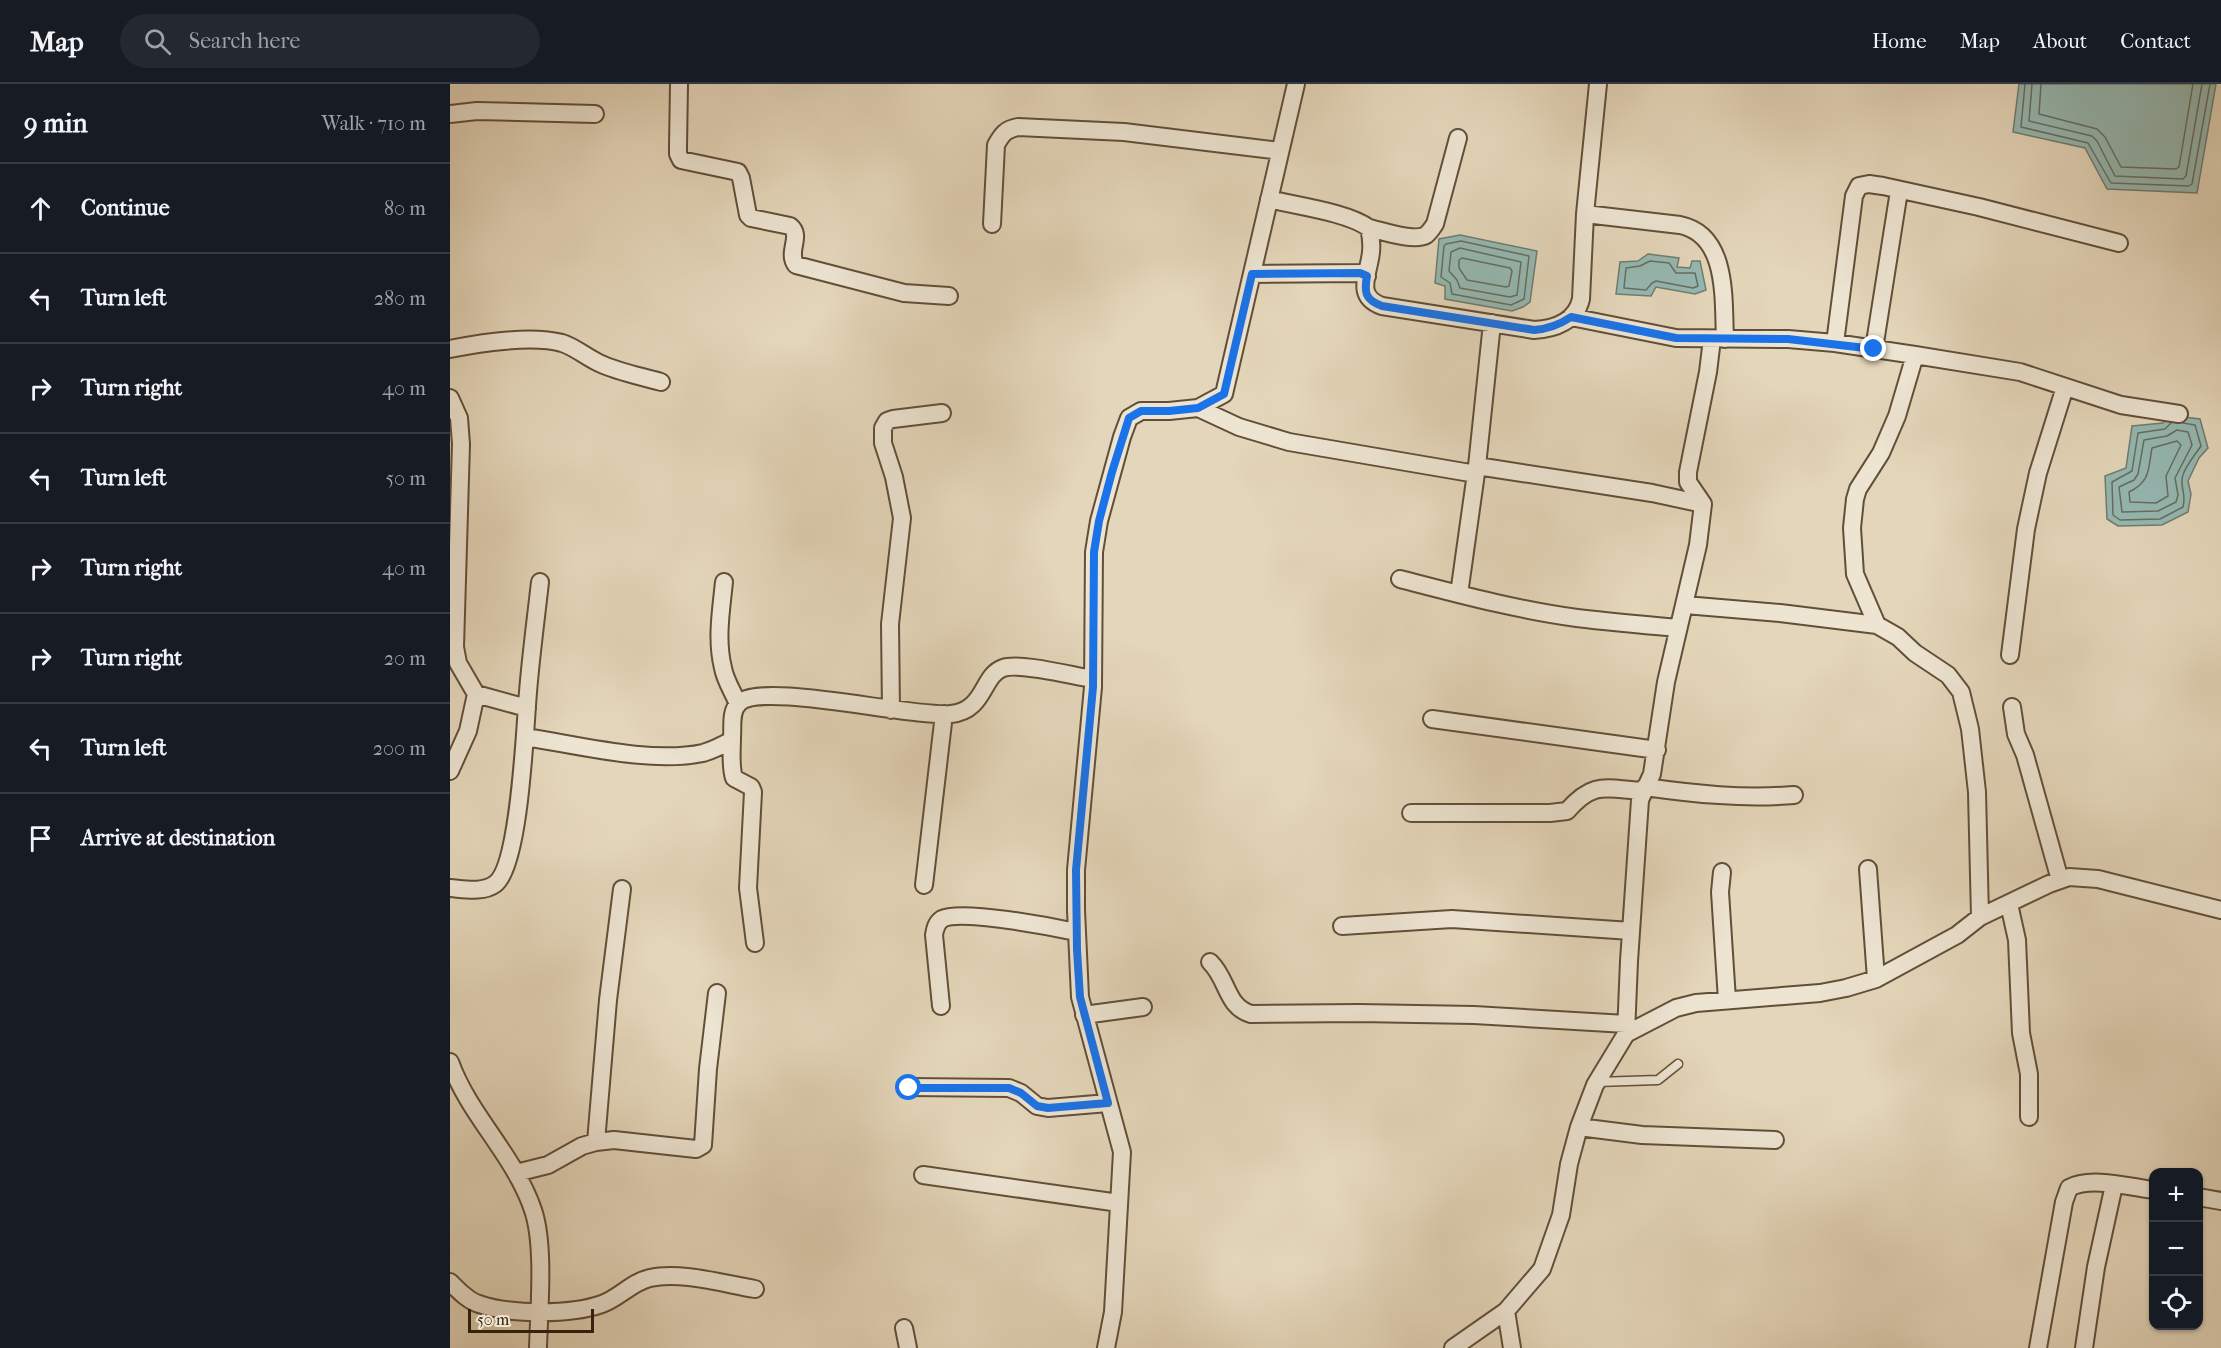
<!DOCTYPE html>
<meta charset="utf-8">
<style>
body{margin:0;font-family:"IM FELL French Canon",serif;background:#242831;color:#f1f3f6}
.controls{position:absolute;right:18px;bottom:18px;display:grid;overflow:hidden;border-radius:12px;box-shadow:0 2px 4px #0004}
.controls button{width:54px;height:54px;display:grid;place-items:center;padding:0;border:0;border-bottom:2px solid #363941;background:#171b24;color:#f1f3f6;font:30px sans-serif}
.scale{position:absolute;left:18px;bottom:15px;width:126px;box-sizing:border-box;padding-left:6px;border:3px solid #36220d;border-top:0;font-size:16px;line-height:21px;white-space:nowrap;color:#36220d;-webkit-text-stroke:4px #ede4d2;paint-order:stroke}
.stop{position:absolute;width:18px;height:18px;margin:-14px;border:4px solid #1a73e8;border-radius:50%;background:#fff}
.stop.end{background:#1a73e8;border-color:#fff;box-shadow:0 2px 6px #0008}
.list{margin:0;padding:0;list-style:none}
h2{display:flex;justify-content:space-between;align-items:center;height:78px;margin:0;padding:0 24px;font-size:26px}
h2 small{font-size:20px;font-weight:400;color:#9ea1a6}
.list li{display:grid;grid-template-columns:39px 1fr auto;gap:18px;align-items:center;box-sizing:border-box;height:90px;padding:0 24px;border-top:2px solid #363941}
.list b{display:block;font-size:22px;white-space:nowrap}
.list em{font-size:20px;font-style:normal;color:#9ea1a6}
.icon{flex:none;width:33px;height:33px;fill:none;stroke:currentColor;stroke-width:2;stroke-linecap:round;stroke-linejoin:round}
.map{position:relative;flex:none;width:1771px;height:1264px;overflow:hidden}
header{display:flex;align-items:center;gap:36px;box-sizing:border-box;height:84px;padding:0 30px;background:#171b24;border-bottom:2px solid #363941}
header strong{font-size:28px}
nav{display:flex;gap:33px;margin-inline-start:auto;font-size:21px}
.search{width:420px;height:54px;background:#242831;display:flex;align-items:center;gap:15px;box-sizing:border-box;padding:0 21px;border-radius:33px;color:#9ea1a6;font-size:22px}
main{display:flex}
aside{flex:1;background:#171b24}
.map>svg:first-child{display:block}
.water{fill:#95b9b3;stroke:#6f7d71;stroke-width:1.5}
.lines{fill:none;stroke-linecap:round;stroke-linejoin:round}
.shore{stroke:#666e60;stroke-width:1.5}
.service-casing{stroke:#624f38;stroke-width:11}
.minor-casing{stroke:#624f38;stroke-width:20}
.service{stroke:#ede4d2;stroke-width:8}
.minor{stroke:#ede4d2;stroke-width:16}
.route{stroke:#1a73e8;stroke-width:8}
</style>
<header>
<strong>Map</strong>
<div class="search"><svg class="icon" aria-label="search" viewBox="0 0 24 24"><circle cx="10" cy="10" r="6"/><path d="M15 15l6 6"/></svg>Search here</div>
<nav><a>Home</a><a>Map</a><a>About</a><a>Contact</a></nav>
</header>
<main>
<aside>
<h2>9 min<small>Walk · 710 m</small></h2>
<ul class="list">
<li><svg class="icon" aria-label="ahead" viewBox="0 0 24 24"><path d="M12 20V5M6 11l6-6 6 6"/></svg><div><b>Continue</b></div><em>80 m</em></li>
<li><svg class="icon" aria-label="left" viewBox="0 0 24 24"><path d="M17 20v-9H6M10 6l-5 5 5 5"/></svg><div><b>Turn left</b></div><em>280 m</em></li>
<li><svg class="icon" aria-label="right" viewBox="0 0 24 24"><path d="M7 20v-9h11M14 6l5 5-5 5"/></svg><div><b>Turn right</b></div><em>40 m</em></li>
<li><svg class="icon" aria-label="left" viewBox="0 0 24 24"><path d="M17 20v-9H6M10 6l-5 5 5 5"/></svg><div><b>Turn left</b></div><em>50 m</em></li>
<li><svg class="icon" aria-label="right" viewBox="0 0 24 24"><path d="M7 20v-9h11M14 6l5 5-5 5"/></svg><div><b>Turn right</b></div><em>40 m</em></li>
<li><svg class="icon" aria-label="right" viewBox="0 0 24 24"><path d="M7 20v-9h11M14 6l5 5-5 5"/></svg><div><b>Turn right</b></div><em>20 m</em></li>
<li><svg class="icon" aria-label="left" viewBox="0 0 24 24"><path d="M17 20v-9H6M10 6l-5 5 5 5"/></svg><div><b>Turn left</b></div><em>200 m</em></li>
<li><svg class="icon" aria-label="arrive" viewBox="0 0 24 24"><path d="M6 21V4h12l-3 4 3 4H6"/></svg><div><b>Arrive at destination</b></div></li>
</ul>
</aside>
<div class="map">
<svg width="1771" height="1264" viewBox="0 0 1771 1264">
<rect width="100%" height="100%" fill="#e4d6ba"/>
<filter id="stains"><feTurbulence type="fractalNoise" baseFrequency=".00333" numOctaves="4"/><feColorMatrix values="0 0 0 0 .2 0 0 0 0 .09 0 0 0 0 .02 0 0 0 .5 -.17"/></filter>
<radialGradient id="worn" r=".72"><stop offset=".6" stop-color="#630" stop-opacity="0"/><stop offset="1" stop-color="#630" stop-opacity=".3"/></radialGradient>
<path class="water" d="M1569 0H1766L1747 109 1657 105 1635 64 1563 48Z
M1010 151 1087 167 1080 218 1073 223 1062 227 995 215V202L985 199 989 155Z
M1198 170 1229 174 1227 183 1240 184 1242 177H1250L1256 206 1245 210 1206 203 1201 212 1166 210 1170 178 1188 177Z
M1718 331 1750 335 1758 364 1749 374 1738 397 1741 410 1738 428 1712 441 1668 442 1657 435 1655 392 1676 384 1682 342 1713 339Z"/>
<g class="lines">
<path class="shore" d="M1575 0 1571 43 1638 59 1661 99 1739 102 1742 100 1760 0
M1582 0 1579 37 1642 52 1647 57 1665 92 1733 95 1736 92 1752 0
M1591 0 1589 30 1647 45 1655 53 1671 83 1726 85 1729 83 1743 0
M1011 157 1079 172 1074 215 1061 221 1002 210 1000 199 991 193 994 162 996 160Z
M1010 164 1071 178 1067 211 1060 213 1010 204 1007 196 999 187 1001 168Z
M1012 174 1060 184 1062 187 1059 202 1056 203 1017 196 1009 184V176Z
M1200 177 1219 179 1226 189H1245L1248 202 1243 204 1206 197 1202 199 1196 206 1174 204 1176 184 1190 182Z
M1721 339 1715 345 1688 349 1682 387 1662 398 1663 431 1670 436 1710 435 1733 423C1736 410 1732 409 1732 398 1731 387 1745 371 1751 362L1745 341 1733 339
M1727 346 1738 348 1742 361 1725 394 1728 411 1726 418 1708 427 1672 428 1669 403 1684 396 1688 390 1694 356 1717 352Z
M1727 357 1731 361 1716 392 1718 412 1706 419 1680 418 1679 408C1701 397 1698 385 1702 364Z"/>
<g class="service-casing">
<path id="service" d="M1147 998 1208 996 1228 980"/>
</g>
<g class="minor-casing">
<path id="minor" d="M229 0 228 63V70L231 76 288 88 291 94 298 131 301 134 340 142C353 152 336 168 346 181L454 209 499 212
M0 30 27 27 145 30
M819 115C846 122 897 128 919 144 921 152 922 159 921 168 919 190 904 212 932 222L1084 246C1105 245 1126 237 1131 215L1135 130 1148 0
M1135 130 1230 141C1279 151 1273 217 1275 255
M542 140 546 61C552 50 556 45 568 43L674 48 830 67
M919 144C932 147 965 158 976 151 980 148 982 144 985 140L1008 54
M802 190 910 189 917 192
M1121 233 1226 254 1338 255 1385 259 1465 271 1570 288 1671 321 1729 330
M1385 259 1404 112 1409 102 1419 100 1433 102 1529 123 1669 159
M0 265C30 259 82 251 112 259 125 263 136 273 149 279 168 288 190 292 211 298
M1424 265 1449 107
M0 314 9 334 11 360 5 563 8 579 26 610 18 647 0 687
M748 324 789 343 839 358 1026 390
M1027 382 1202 409 1253 420
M950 495C1008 510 1067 526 1127 534 1160 538 1194 541 1228 544
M274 498C271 527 266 556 273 584 275 596 283 608 288 620
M1009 510 1027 382 1042 239
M1235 521 1330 529 1427 541 1448 553 1465 569 1498 591 1511 608 1520 645 1527 708 1530 833
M1427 541 1405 490 1402 444 1405 415 1408 405 1431 369 1447 332 1465 271
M1560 571 1576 445 1588 389 1615 303
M26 610 77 624
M1562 623 1566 650 1575 671 1610 796
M441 626 440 540 452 434 444 393 433 359V344L437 337 443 335 492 329
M982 635 1207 666
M75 653C128 661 201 680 253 669 263 666 273 661 282 656
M1195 703C1245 710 1293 715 1344 711
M961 729H1100L1117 727C1144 696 1156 705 1194 707
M1418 785 1426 895
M1272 788 1270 808 1277 916
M474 801 494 630
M0 804C14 805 33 809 45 800 70 782 75 642 78 608 81 571 86 534 90 498
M1559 820 1567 856 1571 949 1579 990V1033
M892 842 1002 835 1181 847
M305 859 298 804 303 708 301 703 284 694C280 681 282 667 282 653 283 642 280 627 289 619 310 597 463 634 501 630 535 627 532 591 553 584 570 578 623 592 643 595
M760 878C778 895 776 923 801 930L909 929 1024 931 1176 940
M491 922 484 851C485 845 486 839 492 835 510 825 603 843 626 848
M634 931 693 923
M1176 950 1179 877 1190 716 1202 690 1216 598 1248 461 1253 420 1238 398V388L1258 288 1262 255
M0 978C19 1031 65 1072 83 1126 95 1161 89 1226 88 1264
M459 1003 559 1004 571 1009 587 1022 598 1024 658 1019
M1129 1043 1192 1051 1325 1056
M146 1058 158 916 172 805
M66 1089 98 1081 132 1062 146 1058 164 1056 246 1065 253 1061 258 985 267 909
M473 1091 669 1119
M1748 1113 1771 1117
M0 1198C8 1206 18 1217 29 1220 61 1231 121 1231 152 1220 169 1214 182 1198 200 1194 231 1187 274 1200 305 1205
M1056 1227 1062 1264
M454 1244 458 1264
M656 1264 663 1228 672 1068 630 913 626 826V786L643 603 644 468 649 437 672 353 679 334 691 327H719L748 324 774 310 846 0
M1003 1264 1056 1227 1092 1185 1111 1131 1119 1080 1129 1043 1145 1001 1176 950 1226 924 1246 919 1370 909 1396 904 1426 895 1507 851 1530 833 1599 800 1619 793 1648 795 1771 826
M1588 1264 1614 1118 1619 1104C1640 1092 1680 1103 1704 1106
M1634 1264 1646 1183 1664 1101"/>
</g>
<use href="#service" class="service"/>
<use href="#minor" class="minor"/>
</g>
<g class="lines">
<path class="route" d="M459 1004H559L571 1009 587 1022 598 1024 658 1019 630 913 627 866 626 786 643 603 644 468 649 437 662 388 679 334 691 327H719L748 324 774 310 802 190 910 189 917 192C914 208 915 216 932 222L1084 246C1098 245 1109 241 1121 233L1226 254 1338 255 1424 265"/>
</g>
<rect width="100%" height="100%" filter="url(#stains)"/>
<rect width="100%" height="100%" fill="url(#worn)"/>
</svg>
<div class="controls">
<button>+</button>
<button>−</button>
<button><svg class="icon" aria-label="locate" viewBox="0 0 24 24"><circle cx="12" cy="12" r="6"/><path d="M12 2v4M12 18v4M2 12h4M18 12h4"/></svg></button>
</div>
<div class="scale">50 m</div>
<div class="stop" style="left:459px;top:1004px"></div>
<div class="stop end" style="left:1424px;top:265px"></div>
</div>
</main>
